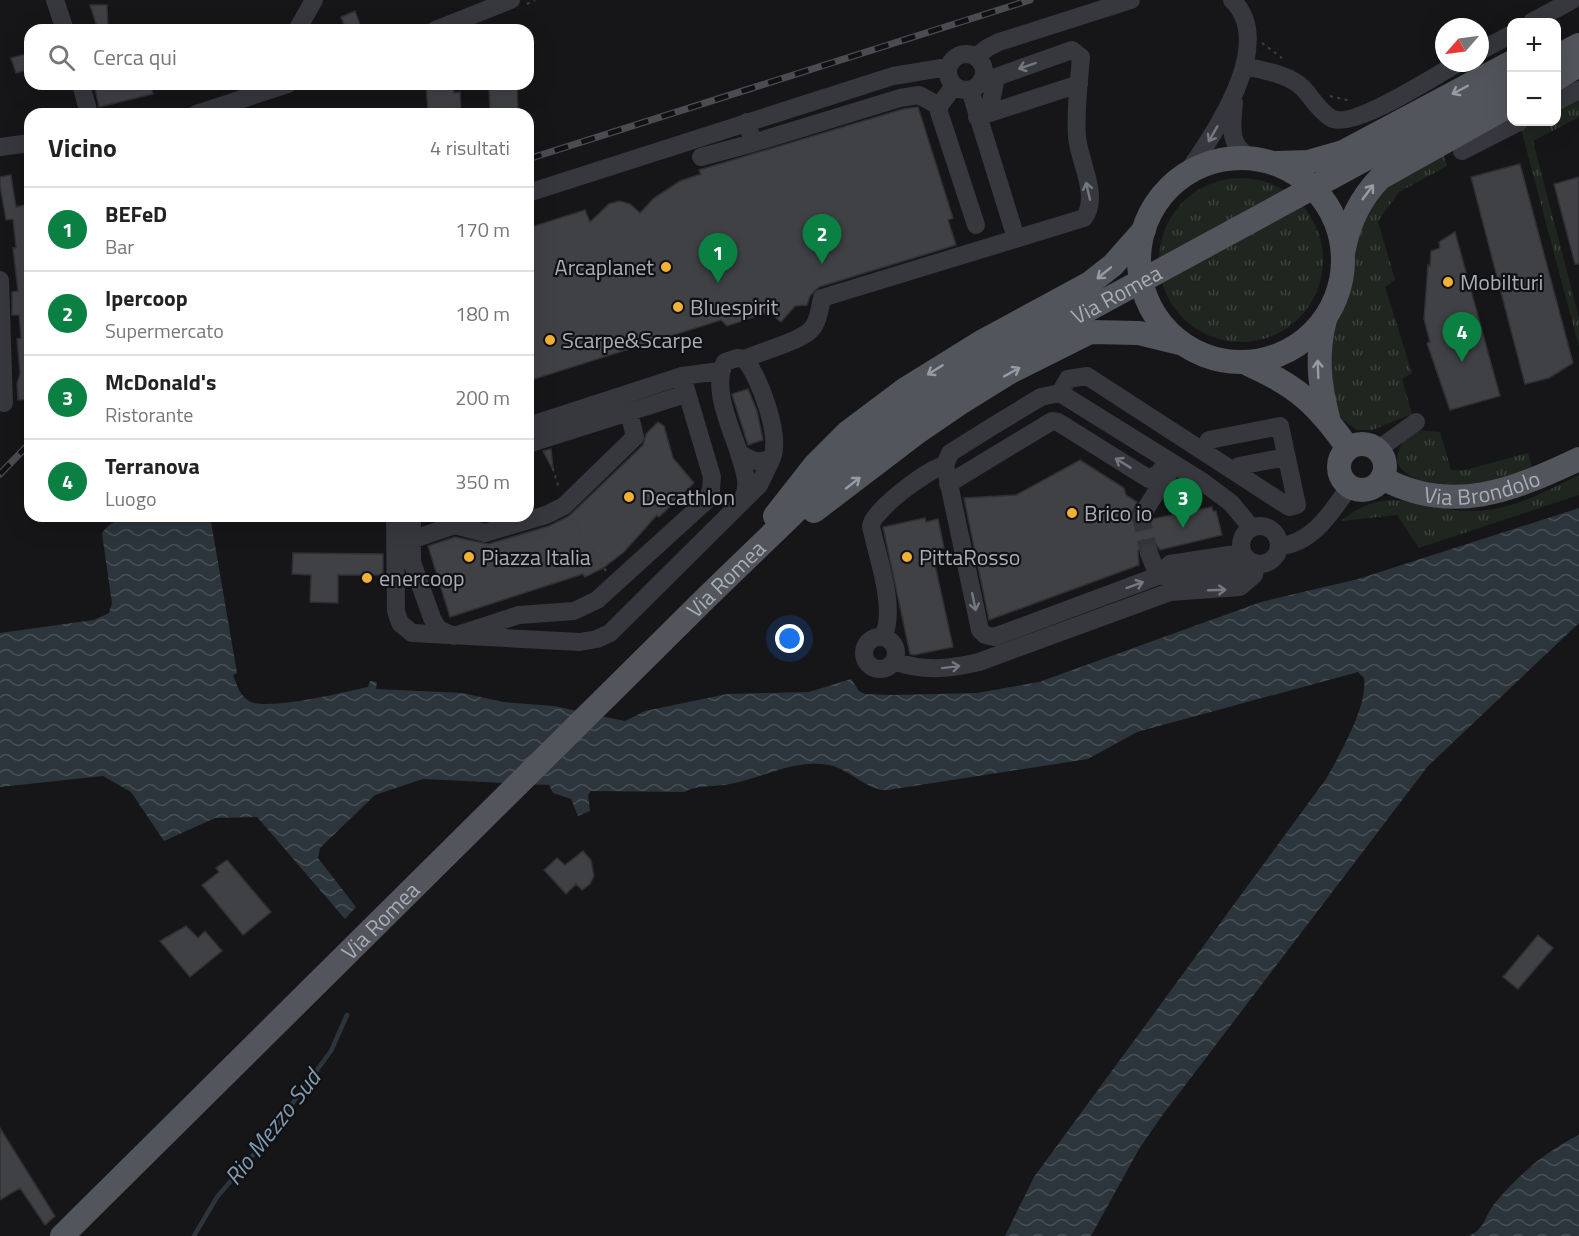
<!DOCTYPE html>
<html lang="it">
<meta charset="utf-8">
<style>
body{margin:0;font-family:"Titillium Web",sans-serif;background:#f2f2f2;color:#222}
.controls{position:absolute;right:18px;top:18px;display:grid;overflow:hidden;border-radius:12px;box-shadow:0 6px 24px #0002}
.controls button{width:54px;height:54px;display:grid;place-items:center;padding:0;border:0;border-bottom:2px solid #e0e0e0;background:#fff;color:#222;font:30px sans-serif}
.compass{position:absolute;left:1435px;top:18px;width:54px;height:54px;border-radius:50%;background:#fff;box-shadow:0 6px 24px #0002;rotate:242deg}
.you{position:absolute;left:790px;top:639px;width:21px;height:21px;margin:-15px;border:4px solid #fff;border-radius:50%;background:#1a73e8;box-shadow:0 0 0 9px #1a73e833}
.badge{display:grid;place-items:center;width:39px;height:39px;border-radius:50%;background:#0b8043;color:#fff;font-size:20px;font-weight:700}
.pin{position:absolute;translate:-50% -50px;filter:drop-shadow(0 2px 3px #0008)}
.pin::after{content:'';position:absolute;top:32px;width:21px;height:18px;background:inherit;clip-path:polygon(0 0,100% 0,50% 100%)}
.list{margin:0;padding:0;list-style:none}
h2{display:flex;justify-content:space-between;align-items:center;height:78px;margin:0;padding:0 24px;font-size:26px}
h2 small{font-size:20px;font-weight:400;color:#767676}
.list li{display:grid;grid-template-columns:39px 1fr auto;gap:18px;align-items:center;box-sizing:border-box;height:84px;padding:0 24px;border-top:2px solid #e0e0e0}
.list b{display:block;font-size:22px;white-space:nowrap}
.list p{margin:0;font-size:20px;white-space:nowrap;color:#767676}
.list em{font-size:20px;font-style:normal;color:#767676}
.icon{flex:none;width:33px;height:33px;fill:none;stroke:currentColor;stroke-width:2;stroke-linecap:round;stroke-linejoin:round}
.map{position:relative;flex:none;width:1579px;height:1236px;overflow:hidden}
.search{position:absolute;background:#fff;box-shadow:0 6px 24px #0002;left:24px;top:24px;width:510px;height:66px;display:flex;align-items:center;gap:15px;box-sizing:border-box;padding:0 21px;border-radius:18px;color:#767676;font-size:22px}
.panel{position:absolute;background:#fff;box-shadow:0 6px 24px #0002;left:24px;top:108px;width:510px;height:414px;border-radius:18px}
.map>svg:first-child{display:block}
.grass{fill:url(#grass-tufts)}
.water{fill:url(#water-waves)}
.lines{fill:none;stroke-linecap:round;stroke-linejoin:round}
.stream{stroke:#2c353c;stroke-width:4.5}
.building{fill:#404145;stroke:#303034;stroke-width:1.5}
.minor-tunnel{stroke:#333438;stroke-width:18;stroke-dasharray:18 9;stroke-linecap:butt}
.path{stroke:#3d3f44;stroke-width:2;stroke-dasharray:3 4.5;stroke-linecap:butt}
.minor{stroke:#37383d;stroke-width:18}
.major{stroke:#53555c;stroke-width:24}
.rail-casing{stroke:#4a4c52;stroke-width:7}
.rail{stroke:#111113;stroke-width:4.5;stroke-dasharray:14;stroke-linecap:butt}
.major-bridge{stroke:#53555c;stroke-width:24}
.oneway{stroke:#757881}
.oneway2{stroke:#979ba6}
.poi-dot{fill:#f2b134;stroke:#111113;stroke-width:2}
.labels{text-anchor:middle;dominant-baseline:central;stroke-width:4.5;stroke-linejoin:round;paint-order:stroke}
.poi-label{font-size:22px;fill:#a8adb8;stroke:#111113;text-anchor:start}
.street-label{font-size:22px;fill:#a8adb8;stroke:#111113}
.water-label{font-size:24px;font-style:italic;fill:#7f9bb3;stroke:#111113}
</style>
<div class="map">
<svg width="1579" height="1236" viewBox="0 0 1579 1236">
<defs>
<pattern id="grass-tufts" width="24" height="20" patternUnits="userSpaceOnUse" patternTransform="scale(1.5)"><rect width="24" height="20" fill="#1e261f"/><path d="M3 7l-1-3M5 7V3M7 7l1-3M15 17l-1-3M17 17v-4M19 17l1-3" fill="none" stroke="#3c433d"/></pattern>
<pattern id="water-waves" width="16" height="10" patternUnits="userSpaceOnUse" patternTransform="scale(1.5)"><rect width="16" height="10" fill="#2c353c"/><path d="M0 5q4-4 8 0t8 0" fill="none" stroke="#485056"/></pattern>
</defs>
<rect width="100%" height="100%" fill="#161618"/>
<path class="grass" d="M1579 101V117L1533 141 1579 318V347L1521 129 1536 122H1556L1557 112Z
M1442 150 1447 166 1399 192 1378 221 1395 280 1385 287 1412 373 1402 379 1412 414 1372 430H1357L1335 414 1329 401 1330 332 1343 304 1350 275 1353 241 1384 183Z
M1159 260a82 82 0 1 1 164 0a82 82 0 1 1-164 0Z
M1418 430 1440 432 1451 470H1465L1528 453 1532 468C1499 481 1421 501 1397 463 1397 447 1404 438 1418 430Z
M1579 475V495L1419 548 1397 515 1341 521C1391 480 1421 513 1476 511 1513 510 1546 491 1579 475Z"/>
<path class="water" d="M1579 508V623L1428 766 1161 1117 1139 1149 1091 1236H1005L1034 1177 1326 779C1340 754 1368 706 1364 678L1358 672 1137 732 1088 759 888 790C867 791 851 770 829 765 794 758 759 780 724 785 710 787 697 785 684 792L591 791 588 795 590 811 578 816 571 799 553 793 549 785 423 779 375 795 320 848 318 858 356 907 345 919 257 817 215 818 164 841 131 792 103 776 0 787V633L94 620 109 613 112 603 102 534C114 507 185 516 210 516L237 673 233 675C237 685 240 697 251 702 272 710 344 692 368 687L370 681 377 682 376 689 463 693 503 702 554 706 625 721 645 711 727 694 809 692 851 679 859 691 865 694 892 695 977 693 1039 682 1261 602 1358 579Z
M1579 1135V1236H1469C1485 1229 1485 1215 1495 1203 1517 1176 1547 1150 1579 1135Z"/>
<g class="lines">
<path class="stream" d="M194 1236 217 1197 261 1146 331 1051 347 1015"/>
</g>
<path class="building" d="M90 5H107L108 30H98Z
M355 11 362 30H346L341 17Z
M30 53V69L16 73 11 58Z
M94 84H151L153 94 99 107Z
M426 84H453L454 93 460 92 461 108 453 109 450 114H428Z
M517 87 518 111 490 112 489 88Z
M918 107 953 218 948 220 956 245 819 287 810 296 807 305 795 306 781 322 769 312 727 326 721 320 528 381V228L585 210 590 222 609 204 619 201 630 204 640 213 654 198 680 181 701 174 699 170 903 109Z
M1520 164 1573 363 1549 378 1525 384 1471 177Z
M11 175 16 207 25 205 30 233V399L18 400 17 383 20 374 17 339 21 338 19 315H12V292L18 291 13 248H16L13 219 6 220 0 186V177Z
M1579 177V264H1575L1554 184Z
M1455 232 1500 396 1450 410 1427 343 1430 342 1424 319 1428 265 1430 266 1431 251 1440 248 1439 242Z
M748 389 757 411 763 440 748 445 732 394Z
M658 422 664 426 673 458 694 483 659 517 657 515 624 552 603 568 585 577 583 574 450 617 428 546 455 537 488 544 549 526 569 516 643 445 646 434Z
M551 449 553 468H552L543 451Z
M1080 460 1124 488 1126 495 1137 502 1132 513 1137 523 1143 524 1152 519 1212 507 1213 511H1216L1222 535 1160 550 1156 544 1145 542 1138 551 1139 565 989 620 964 498 1016 495Z
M925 518 926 522 938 519 944 548 932 551 953 647 914 655 910 654 883 527Z
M293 553 383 554V575H338V603L310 602 311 575 292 574Z
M583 851 591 860 594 876 590 884 582 890 576 884 566 894 544 870 557 858 565 865Z
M227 860 271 912 243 935 202 885 219 872 216 868Z
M186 926 198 938 205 931 222 951 190 977 160 941Z
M1538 935 1553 948 1518 989 1503 977Z
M0 1128 55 1216 45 1225 20 1188 0 1200Z"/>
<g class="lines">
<path class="minor-tunnel" d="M1143 513 1141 517 1149 553"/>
<path class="path" d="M527 4 535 0
M1262 43 1282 58
M304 88 315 84
M1330 96 1351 101
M528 395 533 409
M548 454 559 488
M572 518 606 571"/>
<path class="minor" d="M55 0 65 30
M1532 22 1572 0
M297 30 314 0
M435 30 511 0
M1480 51 1512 34
M948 72a18 18 0 1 1 36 0a18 18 0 1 1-36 0Z
M976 57 987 48 999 42 1131 0
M1244 66C1264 71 1287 73 1303 88 1312 98 1319 111 1331 118 1352 131 1436 75 1458 63
M81 84 89 114
M954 86 939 106V112L976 225
M970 90 1016 238
M1234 102C1232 126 1227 147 1253 159
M1556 102 1579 90
M993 112 1079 84
M196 114 288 84
M747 122 753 143 900 98 919 95 939 106
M0 147 30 143
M1462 151 1519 122
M701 157 753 143
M1186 174C1214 135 1277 43 1232 0
M528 193 893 76 948 67
M0 280 4 403
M737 358 745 359C760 380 781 434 772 458 757 464 752 461 739 453 731 427 711 388 725 362Z
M745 359C763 350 805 341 814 326 819 318 820 307 822 298L1084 218C1100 196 1079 161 1077 137 1075 110 1079 83 1081 57L1072 50 996 77 991 102 993 112 977 117
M1060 393 1068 379 1087 376 1289 507 1297 505 1280 426 1209 440 1202 451
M528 426 682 376 720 371
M528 444 686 394
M1377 450 1416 422
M739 453C744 471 751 484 742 501
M1235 472 1239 466 1286 457
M948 484 1052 421 1058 422 1149 479 1159 473 1168 460
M1143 513 1172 468
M395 516 396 611 400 623 412 633 580 642 597 639 610 633 759 485 772 458
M412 516V562L432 618 438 629 454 636 519 615 574 611 597 600 706 501 711 490 712 477 682 376
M1241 545a19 19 0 1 1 38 0a19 19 0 1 1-38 0Z
M411 540 455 525 485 533 546 515 564 506 635 437 629 412
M1279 546C1313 544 1332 511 1350 486
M1149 553 1158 576 1170 564 1242 553
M1248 561 1240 568 1227 572 1158 576 994 637 985 635 980 630 945 465 950 453 993 426 1041 397 1060 393 1203 482 1231 503 1251 527
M864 653a16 16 0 1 1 32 0a16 16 0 1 1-32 0Z
M883 637C897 609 877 556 871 526 873 510 928 469 945 465
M894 661C923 672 949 669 979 662L1170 592 1240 587 1254 575 1256 564"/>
<g class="major">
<path d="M1556 57 1579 45"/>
<path d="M1556 79 1579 65"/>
<path d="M1411 135 1502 86"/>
<circle cx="1241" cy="260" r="102"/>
<path d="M1277 163 1308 162 1343 152 1512 62"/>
<path d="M1344 249C1349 221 1360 199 1380 178L1512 104"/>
<path d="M1325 319C1316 355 1319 383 1328 418"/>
<path d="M1248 364C1297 386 1317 404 1348 448"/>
<circle cx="1362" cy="467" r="23"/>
<path id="s1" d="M1382 478C1452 516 1513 490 1579 459"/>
<path d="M814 511 919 431 960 403 1010 372 1090 332 1139 333 1180 343"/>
<path d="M775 516 815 465 848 432 904 390 983 341 1090 283 1113 265 1144 230"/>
<path id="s2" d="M62 1236 708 596 857 452 945 386 1062 324"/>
</g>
<g class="rail-casing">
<path id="rail" d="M528 159 1030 0
M0 474 30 443"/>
</g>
<use href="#rail" class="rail"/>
<path class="major-bridge" id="s3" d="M1062 324 1406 137"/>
</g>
<defs><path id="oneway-shaft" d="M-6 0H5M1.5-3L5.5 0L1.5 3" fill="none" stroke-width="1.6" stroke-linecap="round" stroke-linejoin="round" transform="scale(1.5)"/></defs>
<g class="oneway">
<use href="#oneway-shaft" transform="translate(1027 66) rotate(161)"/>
<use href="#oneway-shaft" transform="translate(1213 134) rotate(120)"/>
<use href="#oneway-shaft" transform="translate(1088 191) rotate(-103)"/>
<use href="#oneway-shaft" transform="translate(1123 463) rotate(-148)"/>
<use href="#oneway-shaft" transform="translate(1135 585) rotate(-20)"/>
<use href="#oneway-shaft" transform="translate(1217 590) rotate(-2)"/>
<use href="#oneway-shaft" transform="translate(974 602) rotate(78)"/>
<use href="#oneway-shaft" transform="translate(951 667) rotate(-7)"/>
</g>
<g class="oneway2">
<use href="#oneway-shaft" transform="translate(1460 90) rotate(152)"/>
<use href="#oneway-shaft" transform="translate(1368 192) rotate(-53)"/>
<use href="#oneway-shaft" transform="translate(1104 273) rotate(141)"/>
<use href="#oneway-shaft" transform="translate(1318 369) rotate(-92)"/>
<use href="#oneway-shaft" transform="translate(935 370) rotate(148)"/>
<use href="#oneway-shaft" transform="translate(1012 372) rotate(-29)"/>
<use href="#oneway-shaft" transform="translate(853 483) rotate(-38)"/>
</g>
<g class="poi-dot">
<circle cx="666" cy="267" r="6"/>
<circle cx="1448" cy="282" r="6"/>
<circle cx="678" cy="307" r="6"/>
<circle cx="550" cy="340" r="6"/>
<circle cx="629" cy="497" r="6"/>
<circle cx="1072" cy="513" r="6"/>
<circle cx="469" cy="557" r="6"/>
<circle cx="907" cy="557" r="6"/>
<circle cx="367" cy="578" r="6"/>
</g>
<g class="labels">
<g class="poi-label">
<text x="654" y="267" text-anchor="end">Arcaplanet</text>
<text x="1460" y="282">Mobilturi</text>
<text x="690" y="307">Bluespirit</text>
<text x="562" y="340">Scarpe&amp;Scarpe</text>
<text x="641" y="497">Decathlon</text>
<text x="1084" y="513">Brico io</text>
<text x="481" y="557">Piazza Italia</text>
<text x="919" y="557">PittaRosso</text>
<text x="379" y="578">enercoop</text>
</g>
<g class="street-label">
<text stroke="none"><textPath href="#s3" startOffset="62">Via Romea</textPath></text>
<text stroke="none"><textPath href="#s1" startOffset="104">Via Brondolo</textPath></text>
<text stroke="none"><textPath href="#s2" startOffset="934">Via Romea</textPath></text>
<text stroke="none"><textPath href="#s2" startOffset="448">Via Romea</textPath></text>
</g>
<g class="water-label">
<text transform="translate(272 1127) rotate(-52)">Rio Mezzo Sud</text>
</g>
</g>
</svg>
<div class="controls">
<button>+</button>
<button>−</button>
</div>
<svg class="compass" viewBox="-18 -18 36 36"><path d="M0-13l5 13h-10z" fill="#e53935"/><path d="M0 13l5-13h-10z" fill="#767676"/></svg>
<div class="you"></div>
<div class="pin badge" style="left:718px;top:283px">1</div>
<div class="pin badge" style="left:822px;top:264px">2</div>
<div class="pin badge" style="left:1183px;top:528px">3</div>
<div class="pin badge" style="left:1462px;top:362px">4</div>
<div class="search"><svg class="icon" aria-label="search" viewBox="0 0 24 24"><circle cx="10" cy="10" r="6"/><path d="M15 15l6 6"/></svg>Cerca qui</div>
<section class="panel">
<h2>Vicino<small>4 risultati</small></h2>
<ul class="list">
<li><span class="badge">1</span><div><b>BEFeD</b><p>Bar</p></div><em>170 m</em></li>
<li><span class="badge">2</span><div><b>Ipercoop</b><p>Supermercato</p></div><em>180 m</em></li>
<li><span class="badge">3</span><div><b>McDonald's</b><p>Ristorante</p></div><em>200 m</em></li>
<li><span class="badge">4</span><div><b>Terranova</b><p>Luogo</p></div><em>350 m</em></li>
</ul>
</section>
</div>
